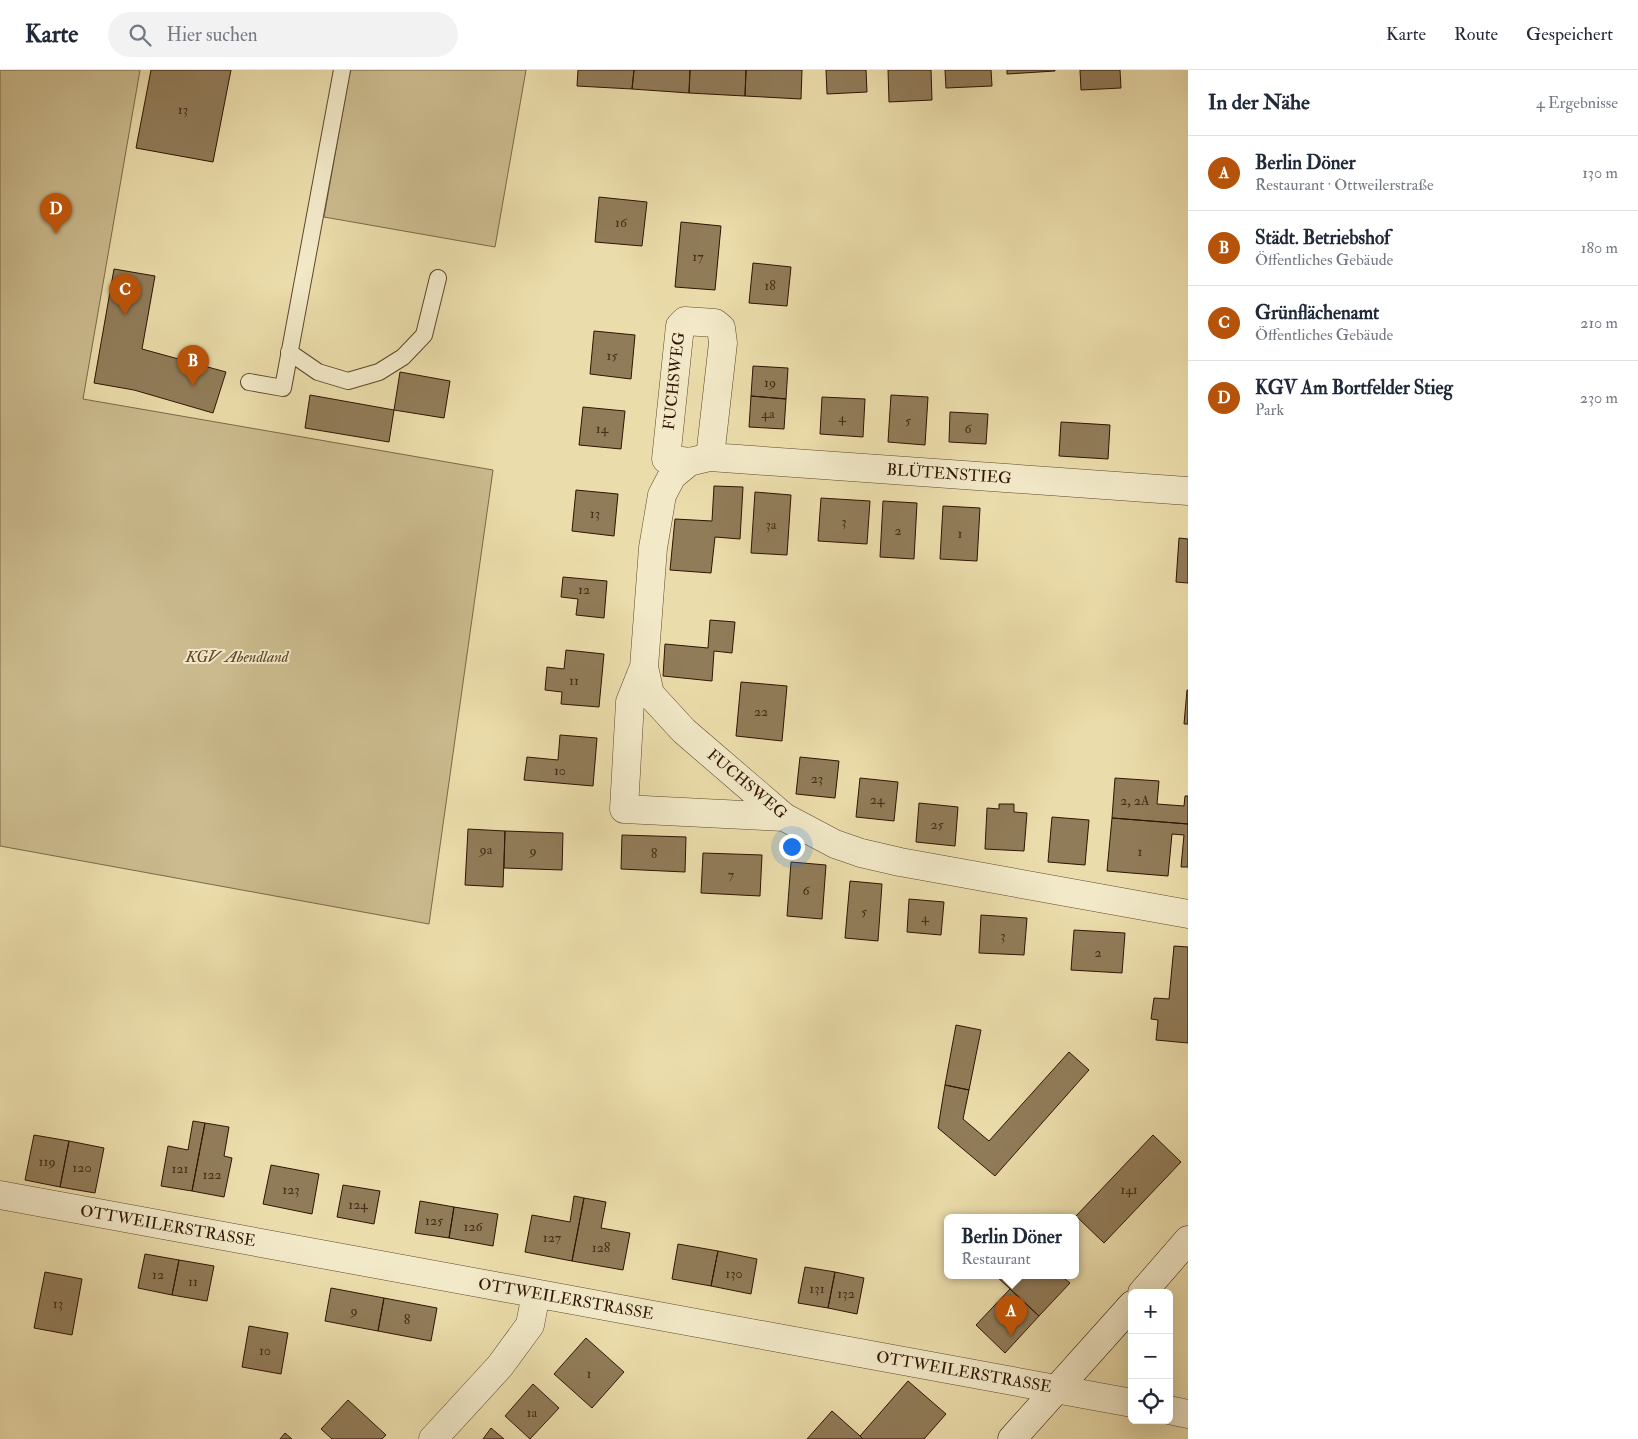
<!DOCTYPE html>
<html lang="de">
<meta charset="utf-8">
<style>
body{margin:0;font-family:"IM FELL Double Pica",serif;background:#f2f2f3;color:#1f2937}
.controls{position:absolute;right:15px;bottom:15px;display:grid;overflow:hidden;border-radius:8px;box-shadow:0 5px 20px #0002}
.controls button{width:45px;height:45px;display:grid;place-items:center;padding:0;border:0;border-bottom:1px solid #e0e1e3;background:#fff;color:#1f2937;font:25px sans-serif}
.you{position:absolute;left:791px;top:776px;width:18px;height:18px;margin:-12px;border:4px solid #fff;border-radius:50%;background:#1a73e8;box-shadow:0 0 0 8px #1a73e833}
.badge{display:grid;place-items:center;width:32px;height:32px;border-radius:50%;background:#b45309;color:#fff;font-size:16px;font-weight:700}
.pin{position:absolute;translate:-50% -41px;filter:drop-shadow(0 1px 2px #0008)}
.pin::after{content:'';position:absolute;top:26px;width:18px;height:15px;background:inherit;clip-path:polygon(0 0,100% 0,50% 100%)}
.popup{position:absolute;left:944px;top:1144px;width:135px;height:65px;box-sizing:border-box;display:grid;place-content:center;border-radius:8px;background:#fff;filter:drop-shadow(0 1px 4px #0005);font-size:16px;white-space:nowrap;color:#747a83}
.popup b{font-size:19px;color:#1f2937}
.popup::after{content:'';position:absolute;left:50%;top:100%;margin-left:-10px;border:10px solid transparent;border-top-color:#fff}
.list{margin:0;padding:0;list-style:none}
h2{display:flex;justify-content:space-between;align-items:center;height:65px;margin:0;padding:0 20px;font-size:21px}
h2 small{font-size:16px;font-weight:400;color:#747a83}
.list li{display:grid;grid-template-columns:32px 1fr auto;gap:15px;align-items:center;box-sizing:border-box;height:75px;padding:0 20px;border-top:1px solid #e0e1e3}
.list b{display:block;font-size:19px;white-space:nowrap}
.list p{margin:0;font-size:16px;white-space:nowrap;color:#747a83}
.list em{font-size:16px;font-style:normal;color:#747a83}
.icon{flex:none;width:28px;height:28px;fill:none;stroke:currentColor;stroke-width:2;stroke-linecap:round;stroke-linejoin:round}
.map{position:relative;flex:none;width:1188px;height:1369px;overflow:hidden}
header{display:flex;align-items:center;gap:30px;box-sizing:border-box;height:70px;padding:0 25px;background:#fff;border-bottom:1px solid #e0e1e3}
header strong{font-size:24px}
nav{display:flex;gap:28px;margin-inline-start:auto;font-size:18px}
.search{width:350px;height:45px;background:#f2f2f3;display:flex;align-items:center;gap:12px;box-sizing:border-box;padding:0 18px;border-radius:28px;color:#747a83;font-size:19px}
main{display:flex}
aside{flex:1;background:#fff}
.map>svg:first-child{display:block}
.green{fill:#cbbb8e;stroke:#7d6748}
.building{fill:#917c59;stroke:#2f1301}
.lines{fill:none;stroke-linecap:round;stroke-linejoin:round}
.lane-casing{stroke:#5e462c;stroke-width:18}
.street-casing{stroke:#5e462c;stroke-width:29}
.secondary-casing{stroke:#2f1301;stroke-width:29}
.lane{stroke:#f2e9c8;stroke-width:16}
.street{stroke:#f2e9c8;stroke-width:28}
.secondary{stroke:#f2e9c8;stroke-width:28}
.labels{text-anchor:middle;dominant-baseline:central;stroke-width:4;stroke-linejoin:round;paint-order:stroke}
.number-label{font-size:14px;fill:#482d17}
.street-label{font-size:16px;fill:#2f1301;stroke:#f2e9c8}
.park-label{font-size:16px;font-style:italic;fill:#5e452b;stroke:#f2e9c8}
</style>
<header>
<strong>Karte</strong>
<div class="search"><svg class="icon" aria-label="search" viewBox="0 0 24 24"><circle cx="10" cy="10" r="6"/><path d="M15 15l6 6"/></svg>Hier suchen</div>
<nav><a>Karte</a><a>Route</a><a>Gespeichert</a></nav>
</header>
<main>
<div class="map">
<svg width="1188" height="1369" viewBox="0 0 1188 1369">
<rect width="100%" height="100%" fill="#ebddab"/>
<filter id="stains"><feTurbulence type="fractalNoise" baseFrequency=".004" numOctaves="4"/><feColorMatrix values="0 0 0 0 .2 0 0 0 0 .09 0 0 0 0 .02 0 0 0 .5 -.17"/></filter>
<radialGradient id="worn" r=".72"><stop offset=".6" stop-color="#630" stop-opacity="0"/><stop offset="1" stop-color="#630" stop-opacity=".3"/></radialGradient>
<path class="green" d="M0 0H140L83 329 493 400 429 854 0 776Z
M350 0H526L495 177 324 147Z"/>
<path class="building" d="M151 0H231L213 92 136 78Z
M578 0H634L632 19 577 16Z
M634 0H690L689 23 632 19Z
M690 0H746L745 26 689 23Z
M746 0H802L801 29 745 26Z
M826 0H866L867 22 827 24Z
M888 0H931L932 30 889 32Z
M945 0H991L992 16 946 18Z
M1007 0H1055V1L1007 4Z
M1080 0H1120L1121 18 1081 20Z
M599 127 647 132 642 176 595 172Z
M681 152 721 156 715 220 675 217Z
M753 193 791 197 787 236 749 233Z
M114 199 155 206 142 279 226 302 213 343 134 320 94 313Z
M594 261 635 265 631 309 590 304Z
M753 296 788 298 786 329 751 326Z
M400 302 450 311 444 348 394 340Z
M310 325 394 340 389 372 305 358Z
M891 325 928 327 925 375 888 372Z
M751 326 786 329 784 359 749 357Z
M822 327 865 329 863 367 820 364Z
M583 337 625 341 621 379 579 375Z
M950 342 988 344 986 374 949 372Z
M1061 352 1110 355 1108 389 1059 386Z
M714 416 743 417 740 469 715 467 711 503 670 500 675 449 712 451Z
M576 420 618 424 614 466 572 461Z
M755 422 791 425 787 485 751 483Z
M821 428 870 431 867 474 818 471Z
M883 431 917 433 914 489 880 487Z
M943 436 980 438 977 491 940 489Z
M1179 468 1188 469V513L1176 512Z
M563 507 607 511 604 548 576 545 578 529 561 527Z
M710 550 735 552 732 583 714 581 712 611 663 606 665 574 708 578Z
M566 580 604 584 599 637 561 634 562 622 545 620 547 597 564 599Z
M741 612 787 616 782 671 736 666Z
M1187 620H1188V654H1184Z
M560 665 597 668 593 716 524 710 527 687 558 690Z
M800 687 839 691 835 728 796 724Z
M860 708 898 712 894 751 856 747Z
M1115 708 1159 711 1157 734 1184 736 1185 726H1188V754L1112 748Z
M919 733 958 737 955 776 916 772Z
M999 734H1014V742L1027 743 1024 781 985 779 987 738 999 739Z
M1052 747 1089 750 1085 795 1048 792Z
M1112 748 1188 754V797H1181L1184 765 1172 764 1168 806 1107 801Z
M468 759 505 761 503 817 465 815Z
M505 761 563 763 562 800 504 798Z
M622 765 686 767 685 802 621 799Z
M703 783 762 785 760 826 701 823Z
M791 792 826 795 822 849 787 846Z
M850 811 882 814 878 871 845 868Z
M909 829 944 832 941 865 907 862Z
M981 845 1027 848 1024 885 979 883Z
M1074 860 1125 863 1122 903 1071 900Z
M1174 876 1188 877V973L1156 970 1158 950 1151 949 1154 928 1169 929Z
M956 955 981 960 969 1020 945 1015Z
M1069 982 1089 1000 995 1106 938 1058 945 1015 969 1020 963 1049 989 1071Z
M193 1051 205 1053 192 1121 161 1116 168 1076 188 1080Z
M205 1053 229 1057 224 1086 232 1088 224 1127 192 1121Z
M34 1065 69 1071 60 1117 25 1110Z
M1153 1065 1181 1092 1104 1173 1076 1146Z
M69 1071 104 1078 95 1123 60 1117Z
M271 1095 319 1104 312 1144 263 1134Z
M343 1115 380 1121 374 1154 337 1147Z
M574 1126 584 1128 572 1191 525 1182 532 1145 570 1152Z
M584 1128 606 1132 601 1158 630 1163 623 1200 572 1191Z
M420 1131 454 1137 449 1168 415 1163Z
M454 1137 498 1144 493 1176 449 1168Z
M678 1174 718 1181 711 1216 672 1209Z
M718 1181 757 1189 751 1224 711 1216Z
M145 1184 179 1190 172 1225 138 1218Z
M179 1190 214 1196 207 1231 172 1225Z
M805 1197 835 1202 828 1238 798 1233Z
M45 1202 82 1209 72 1265 34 1258Z
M835 1202 864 1208 857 1244 828 1238Z
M995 1205H1060L1070 1213 1039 1246Z
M331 1218 384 1228 378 1261 325 1251Z
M1010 1219 1039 1246 1005 1283 976 1255Z
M384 1228 437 1238 431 1271 378 1261Z
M249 1256 288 1263 281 1304 242 1297Z
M586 1268 624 1302 592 1338 554 1304Z
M908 1311 946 1344 924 1369H863L860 1366Z
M533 1314 559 1338 530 1369 505 1346Z
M348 1330 386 1365 382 1369H332L321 1359Z
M832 1341 860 1366 863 1369H807Z
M491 1358 504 1369H483Z
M285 1363 292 1369H280Z"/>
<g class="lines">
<g class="lane-casing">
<path id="lane" d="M289 282 318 302 348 311 379 302 403 287 424 265 438 208
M249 312 283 318 342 0"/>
</g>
<g class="street-casing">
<path id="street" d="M689 392 666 389 680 256 685 251 715 253 721 258 723 273 710 387
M1188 421 710 387 689 392 672 406 662 425 653 478 644 597 650 624 684 661 784 747 835 774 861 783 900 792 1188 844
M644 597 630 632 624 739 784 747
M0 1125 1132 1333
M1169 1340 1188 1344
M433 1369 500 1296 530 1255 536 1224"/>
</g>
<g class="secondary-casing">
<path id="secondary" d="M1142 1223 1188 1170
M1012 1369 1132 1235"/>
</g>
<use href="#lane" class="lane"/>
<use href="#street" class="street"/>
<use href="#secondary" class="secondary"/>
</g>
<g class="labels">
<g class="number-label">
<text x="183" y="39">13</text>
<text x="621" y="152">16</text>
<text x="698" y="186">17</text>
<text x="770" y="215">18</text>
<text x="612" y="285">15</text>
<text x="770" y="312">19</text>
<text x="768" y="343">4a</text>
<text x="842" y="347">4</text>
<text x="908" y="350">5</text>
<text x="602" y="358">14</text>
<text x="968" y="358">6</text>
<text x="595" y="443">13</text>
<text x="844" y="451">3</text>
<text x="771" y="454">3a</text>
<text x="898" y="460">2</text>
<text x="960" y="463">1</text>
<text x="584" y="519">12</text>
<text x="574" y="610">11</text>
<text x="761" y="641">22</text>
<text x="560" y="700">10</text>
<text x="817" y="708">23</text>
<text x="877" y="729">24</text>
<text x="1135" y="730">2, 2A</text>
<text x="937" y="754">25</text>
<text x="486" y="779">9a</text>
<text x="533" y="780">9</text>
<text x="1140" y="781">1</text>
<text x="654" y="783">8</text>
<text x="731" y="804">7</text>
<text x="806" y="820">6</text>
<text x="864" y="841">5</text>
<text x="925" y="847">4</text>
<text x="1003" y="865">3</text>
<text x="1098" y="882">2</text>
<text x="47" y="1091">119</text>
<text x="82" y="1097">120</text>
<text x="180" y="1098">121</text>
<text x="212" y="1104">122</text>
<text x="291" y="1119">123</text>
<text x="1129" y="1119">141</text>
<text x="358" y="1134">124</text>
<text x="434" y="1150">125</text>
<text x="473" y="1156">126</text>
<text x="552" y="1167">127</text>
<text x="601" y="1177">128</text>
<text x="734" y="1203">130</text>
<text x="158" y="1204">12</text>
<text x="193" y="1211">11</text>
<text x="817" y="1218">131</text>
<text x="846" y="1223">132</text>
<text x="58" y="1233">13</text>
<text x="354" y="1240">9</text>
<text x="407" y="1249">8</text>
<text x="265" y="1280">10</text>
<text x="589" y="1303">1</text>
<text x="532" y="1342">1a</text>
</g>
<g class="street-label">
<text transform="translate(674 311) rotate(-84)">FUCHSWEG</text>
<text transform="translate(949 404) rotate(4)">BLÜTENSTIEG</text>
<text transform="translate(747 714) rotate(40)">FUCHSWEG</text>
<text transform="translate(168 1156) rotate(10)">OTTWEILERSTRASSE</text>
<text transform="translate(566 1229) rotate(10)">OTTWEILERSTRASSE</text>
<text transform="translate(964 1302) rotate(10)">OTTWEILERSTRASSE</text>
</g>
<g class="park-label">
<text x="237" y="587">KGV Abendland</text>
</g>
</g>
<rect width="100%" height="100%" filter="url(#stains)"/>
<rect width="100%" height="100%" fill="url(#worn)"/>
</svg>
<div class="controls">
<button>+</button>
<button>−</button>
<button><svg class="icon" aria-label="locate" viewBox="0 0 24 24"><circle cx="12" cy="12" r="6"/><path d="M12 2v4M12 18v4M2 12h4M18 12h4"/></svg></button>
</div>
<div class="you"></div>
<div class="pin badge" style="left:1011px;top:1266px">A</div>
<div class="popup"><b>Berlin Döner</b>Restaurant</div>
<div class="pin badge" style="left:193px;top:316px">B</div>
<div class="pin badge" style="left:125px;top:245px">C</div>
<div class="pin badge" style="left:56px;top:164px">D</div>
</div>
<aside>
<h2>In der Nähe<small>4 Ergebnisse</small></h2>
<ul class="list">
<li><span class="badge">A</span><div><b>Berlin Döner</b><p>Restaurant · Ottweilerstraße</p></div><em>130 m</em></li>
<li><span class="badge">B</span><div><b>Städt. Betriebshof</b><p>Öffentliches Gebäude</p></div><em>180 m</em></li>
<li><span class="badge">C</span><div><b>Grünflächenamt</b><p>Öffentliches Gebäude</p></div><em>210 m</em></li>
<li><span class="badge">D</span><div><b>KGV Am Bortfelder Stieg</b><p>Park</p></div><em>230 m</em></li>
</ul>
</aside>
</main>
